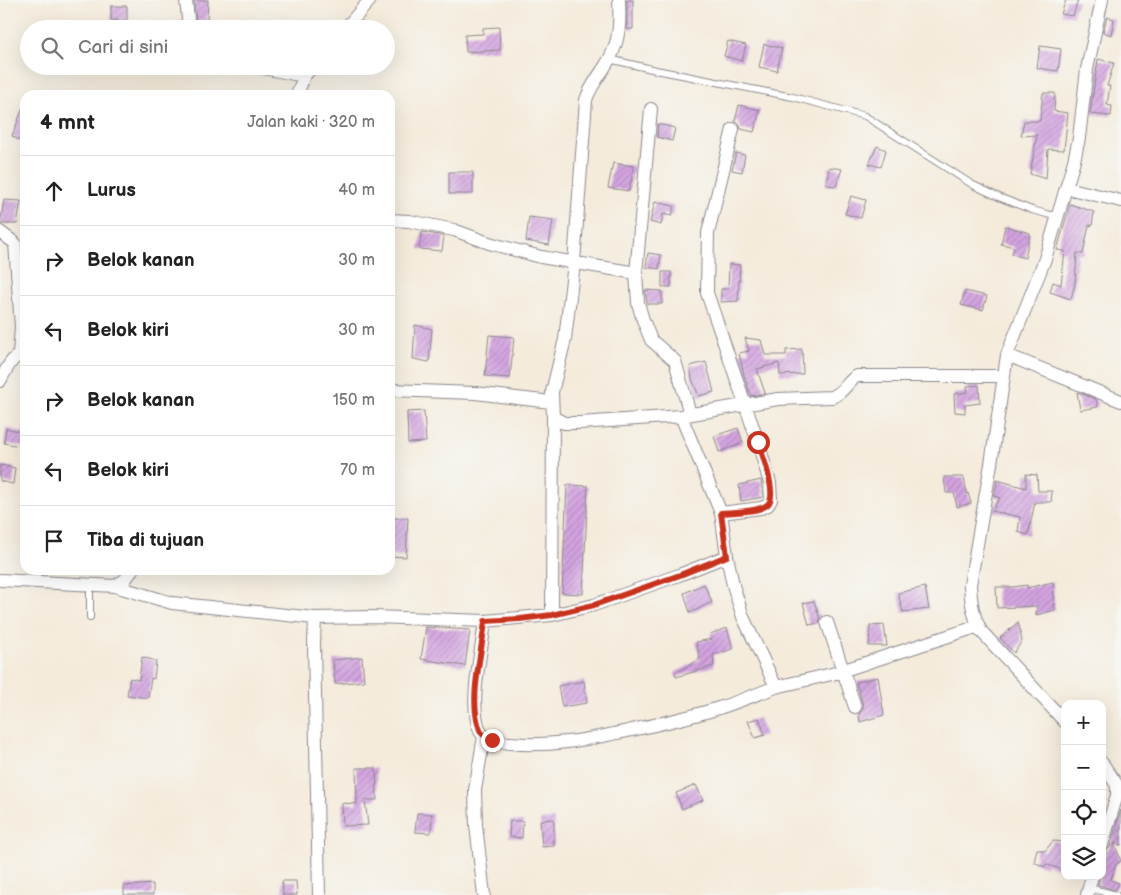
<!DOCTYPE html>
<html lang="id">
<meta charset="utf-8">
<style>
body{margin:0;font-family:"Balsamiq Sans",sans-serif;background:#f2f2f2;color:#222}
.controls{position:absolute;right:15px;bottom:15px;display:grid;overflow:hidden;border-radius:10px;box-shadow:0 5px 20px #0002}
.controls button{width:45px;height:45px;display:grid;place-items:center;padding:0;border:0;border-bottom:1px solid #e0e0e0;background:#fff;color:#222;font:25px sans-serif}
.stop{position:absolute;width:15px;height:15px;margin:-11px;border:4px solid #c8321e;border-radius:50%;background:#fff}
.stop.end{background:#c8321e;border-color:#fff;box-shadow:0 1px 5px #0008}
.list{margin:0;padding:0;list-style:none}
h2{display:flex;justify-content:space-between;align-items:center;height:65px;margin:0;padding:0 20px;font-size:21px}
h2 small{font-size:16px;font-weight:400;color:#767676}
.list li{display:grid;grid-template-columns:32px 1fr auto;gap:15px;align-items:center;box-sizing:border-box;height:70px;padding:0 20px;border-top:1px solid #e0e0e0}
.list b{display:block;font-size:19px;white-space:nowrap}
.list em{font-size:16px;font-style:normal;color:#767676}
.icon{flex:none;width:28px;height:28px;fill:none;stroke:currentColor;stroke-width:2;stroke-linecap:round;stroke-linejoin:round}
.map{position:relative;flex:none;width:1121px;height:895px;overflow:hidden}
.search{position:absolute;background:#fff;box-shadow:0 5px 20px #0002;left:20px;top:20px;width:375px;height:55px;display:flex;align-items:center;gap:12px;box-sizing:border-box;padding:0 18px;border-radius:28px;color:#767676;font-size:19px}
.panel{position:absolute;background:#fff;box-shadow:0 5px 20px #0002;left:20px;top:90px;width:375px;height:485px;border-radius:15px}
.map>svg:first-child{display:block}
.building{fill:url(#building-hatch)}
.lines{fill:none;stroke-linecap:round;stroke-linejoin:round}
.service-casing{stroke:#8b868b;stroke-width:8}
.minor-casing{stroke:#8b868b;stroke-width:14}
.service{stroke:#fff;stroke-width:6}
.minor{stroke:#fff;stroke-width:12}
.route{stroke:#c8321e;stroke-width:6}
</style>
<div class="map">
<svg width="1121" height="895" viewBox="0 0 1121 895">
<defs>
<pattern id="building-hatch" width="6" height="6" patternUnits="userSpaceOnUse" patternTransform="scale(1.25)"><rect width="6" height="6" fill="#d4a4e1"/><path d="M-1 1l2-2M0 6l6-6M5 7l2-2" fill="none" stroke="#ac85b8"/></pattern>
</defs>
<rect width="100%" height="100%" fill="#f6f6f2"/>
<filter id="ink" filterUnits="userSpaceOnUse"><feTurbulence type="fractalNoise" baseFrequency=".02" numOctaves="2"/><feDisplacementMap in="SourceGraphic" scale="10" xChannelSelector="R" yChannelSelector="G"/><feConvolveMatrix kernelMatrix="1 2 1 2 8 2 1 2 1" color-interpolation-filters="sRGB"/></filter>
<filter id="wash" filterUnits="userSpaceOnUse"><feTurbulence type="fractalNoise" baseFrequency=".0096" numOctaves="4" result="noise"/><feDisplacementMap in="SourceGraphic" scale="20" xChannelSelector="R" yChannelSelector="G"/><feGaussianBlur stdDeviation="1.12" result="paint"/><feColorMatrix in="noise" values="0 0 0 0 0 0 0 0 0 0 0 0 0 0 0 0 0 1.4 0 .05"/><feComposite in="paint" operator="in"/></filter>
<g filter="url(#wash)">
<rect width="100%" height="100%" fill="#f4ebdb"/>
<g id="blocks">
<path class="building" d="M194 0H208L207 21H196Z
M627 0H633V29H627Z
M1066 0H1078L1073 16 1061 14Z
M111 6H127V21L111 20Z
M1107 17 1114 19 1111 35 1103 32Z
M499 27 500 50 466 52 465 35 483 34V28Z
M728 41 746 45 742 61 724 56Z
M764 44 782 48 777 71 759 67Z
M1040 46 1061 49 1058 71 1037 68Z
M1098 59 1114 63 1107 86H1110L1107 105 1112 106 1111 116 1090 114Z
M1043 93H1055L1054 111 1068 113 1064 150 1048 149 1046 179 1030 174 1037 135 1021 136 1024 121H1040Z
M24 105H25V144L12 136Z
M739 105 760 110 754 132 741 129 739 123 735 121Z
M658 124 675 128 672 141 657 137Z
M877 146 886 150 881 167 869 164Z
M736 153 745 155 742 172 732 170Z
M613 163 634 166 629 191 608 188Z
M829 167 842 169 836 186 826 185Z
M449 172H473V194H449Z
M851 196 866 200 861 218 845 214Z
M4 200 21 201 17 224H0Z
M655 202 674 206 672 216 663 214 661 225 650 222Z
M1070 204 1094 212 1092 226 1089 225 1083 254 1077 253 1075 283 1071 299 1050 292 1053 282 1061 285 1065 251 1057 250Z
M529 217 553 220 549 245 526 241Z
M1005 226 1030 233 1025 258 1012 254 1014 247 1001 244Z
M422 232 444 236 442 251 419 249Z
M648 253 661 255 659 269 646 267Z
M729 264 740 265 738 301 721 302V289H728Z
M662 272H671V287H662Z
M645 290 662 291V304H647Z
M965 291 987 296 983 310 961 305Z
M415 325 432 329 429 362 413 359Z
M489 335 514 337 510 378 485 376Z
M745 338 761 340 765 355H786V350L802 349 803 374 780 375 779 363 757 369 765 393 751 396 744 375 739 353 749 351Z
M706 362 714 392 699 396 692 379 690 366Z
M979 385 980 403 965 405V413L955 412 954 394 968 392 967 386Z
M1077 392 1096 399 1098 407 1080 410Z
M424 411 426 442 408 443 407 412Z
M6 428 25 433V447L4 443Z
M738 428 743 443 719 452 714 436Z
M0 465 15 468 13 484 0 481Z
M1026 474 1037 475 1038 491H1052L1051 502H1035L1028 535 1018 532 1020 517 992 511 1000 498 994 496 997 480 1026 488Z
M944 477H964L967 494 968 493 971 503 957 507 954 493H946Z
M761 480 763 497 741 501 739 485Z
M567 485 588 486 583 594 562 593Z
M392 518H408L406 557 390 556Z
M1053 582 1055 610 1036 615 1037 606 997 608 996 587H1013L1027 585V588Z
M704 584 712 602 690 613 684 593Z
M925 587 929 609 903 612 898 593Z
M814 601 820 619 819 623 809 625 803 603Z
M1018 622 1022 641 1014 653 1000 638Z
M884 625 887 646H869L870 626Z
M426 627 470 630 465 666 421 659Z
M727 628 733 649 713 655 714 666 676 677 675 673 700 659 696 642 712 639 710 634Z
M142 657 156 661 154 679 151 678 148 698 127 695 130 678 139 680Z
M362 657 364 681 335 684 333 660Z
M878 677 884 715 860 722 859 714 863 709V705L856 682Z
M584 681 587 703 562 707 558 686Z
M759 718 765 735 755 738 748 721Z
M356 768H376L377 800H365L368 825 343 826 342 803 357 804Z
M696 785 703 800 682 809 676 793Z
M1121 810V845L1114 843 1121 861 1116 864 1111 880 1119 883 1115 890 1098 885 1100 876H1102V867L1106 852 1110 847Z
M417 813 432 814 431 833 415 832Z
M554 819V846L542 847 540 820Z
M510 821H523L522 838 509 837Z
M1053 841 1065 842 1062 870 1046 864 1045 867 1034 862 1037 849 1045 851Z
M282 881H296L297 895H283Z
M153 884V895H124V886Z"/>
</g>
</g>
<g filter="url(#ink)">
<use href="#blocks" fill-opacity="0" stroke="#8b868b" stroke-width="1"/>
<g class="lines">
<g class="service-casing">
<path id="service" d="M609 59 656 70 793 97 865 116 973 185 1001 198 1032 210 1058 217
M90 617V586
M1089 888 1116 895"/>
</g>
<g class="minor-casing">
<path id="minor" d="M186 0 189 29
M619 0C620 21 620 39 610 58 602 73 591 84 586 100L574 263 565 339 552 392 553 417 564 423H580L681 416 778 399 832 397C844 393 847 381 857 376H1003
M345 29 370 0
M253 66 304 76
M297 95 304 76 313 66
M651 109 636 273 638 303 643 320 651 340 675 361 690 414
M1067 188 1121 201
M390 220 409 221 454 230 489 243 541 257 636 273
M0 232 15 243 21 327 19 354
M1007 355 1121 401
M0 381C6 370 12 356 25 351
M390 390 475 393 551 402
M681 416 721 513 727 556 733 585 743 617 776 687 832 674 979 626
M721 513 761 508 768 505 771 500 770 483 758 442 707 293 708 233 733 129
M727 556 679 575 594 605 552 615 485 621C482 652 468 702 480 731 485 741 500 742 510 743 549 747 585 740 623 732 655 725 688 718 719 708 738 702 757 694 776 687
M0 580 115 586 125 580 132 570
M115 586 172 603 315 618
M552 615 553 417
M827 622 855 707
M1065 722 981 631C973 616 971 602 970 585L991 464 1007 355 1045 259 1074 161 1079 138 1087 69 1102 0
M1102 763 1117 785V795L1102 845
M319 895 314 643 315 618 373 617 485 621
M484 895 476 825 475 790 484 736
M1087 895 1092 876"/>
</g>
<use href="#service" class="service"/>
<use href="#minor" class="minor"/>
</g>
</g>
<g class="lines" filter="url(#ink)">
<path class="route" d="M492 740C487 737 482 736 480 730 468 700 482 653 485 621L520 619 552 615 594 605 680 575 727 556 721 513C733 512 759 512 767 505 779 497 762 454 758 442"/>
</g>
</svg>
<div class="controls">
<button>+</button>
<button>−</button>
<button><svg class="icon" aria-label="locate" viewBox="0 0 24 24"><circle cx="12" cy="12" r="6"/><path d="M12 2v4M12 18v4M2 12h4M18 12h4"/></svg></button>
<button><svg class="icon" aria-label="layers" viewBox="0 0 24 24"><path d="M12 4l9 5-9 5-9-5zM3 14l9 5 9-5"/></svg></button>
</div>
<div class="stop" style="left:758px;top:442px"></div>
<div class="stop end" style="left:492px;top:740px"></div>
<div class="search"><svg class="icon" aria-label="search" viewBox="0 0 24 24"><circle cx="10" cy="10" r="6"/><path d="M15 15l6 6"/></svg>Cari di sini</div>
<section class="panel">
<h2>4 mnt<small>Jalan kaki · 320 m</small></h2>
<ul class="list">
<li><svg class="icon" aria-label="ahead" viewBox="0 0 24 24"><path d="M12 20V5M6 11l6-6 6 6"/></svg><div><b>Lurus</b></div><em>40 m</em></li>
<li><svg class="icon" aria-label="right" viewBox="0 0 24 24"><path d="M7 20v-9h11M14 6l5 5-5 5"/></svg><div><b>Belok kanan</b></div><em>30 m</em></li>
<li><svg class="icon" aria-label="left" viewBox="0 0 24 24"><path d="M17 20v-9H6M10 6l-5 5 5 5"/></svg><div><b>Belok kiri</b></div><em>30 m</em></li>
<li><svg class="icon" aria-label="right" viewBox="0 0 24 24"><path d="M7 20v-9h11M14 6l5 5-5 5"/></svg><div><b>Belok kanan</b></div><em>150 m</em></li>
<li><svg class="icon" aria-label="left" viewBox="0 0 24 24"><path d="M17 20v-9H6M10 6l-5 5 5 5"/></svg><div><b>Belok kiri</b></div><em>70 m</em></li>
<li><svg class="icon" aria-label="arrive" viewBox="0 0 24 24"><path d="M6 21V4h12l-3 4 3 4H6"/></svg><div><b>Tiba di tujuan</b></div></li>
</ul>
</section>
</div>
